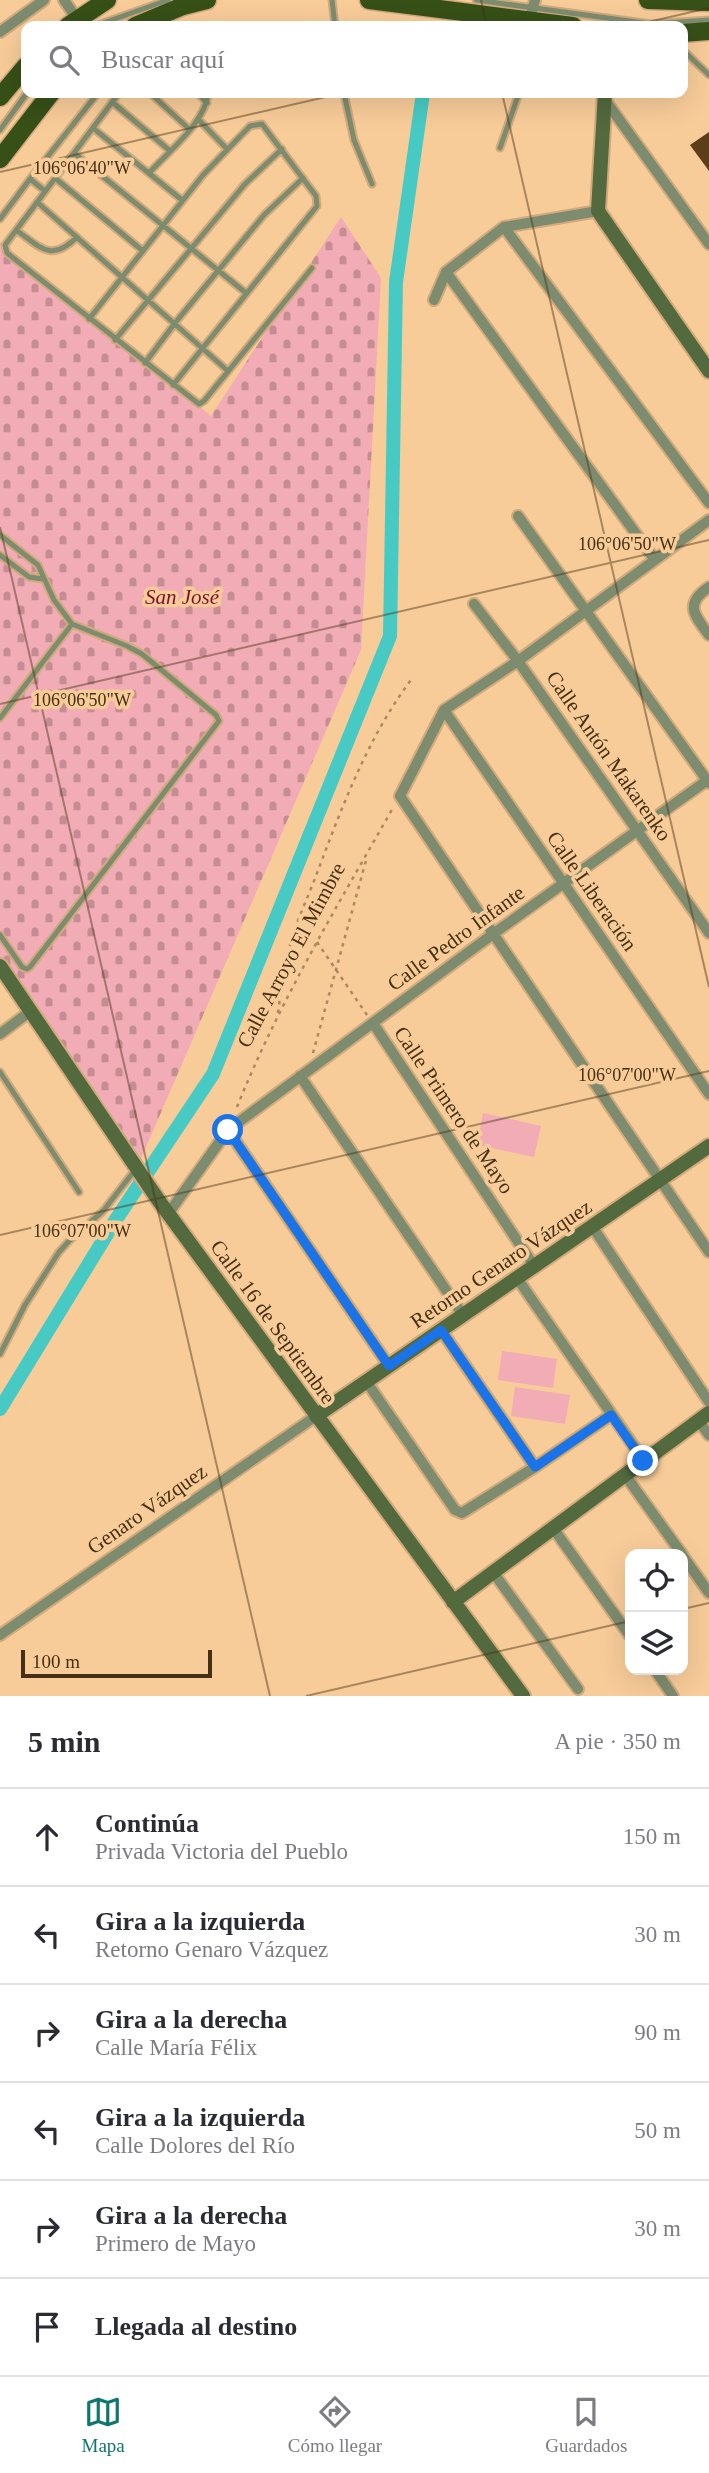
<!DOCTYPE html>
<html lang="es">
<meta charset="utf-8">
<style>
body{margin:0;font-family:Georgia,serif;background:#f7f7f7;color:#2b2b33}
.controls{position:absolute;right:21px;bottom:21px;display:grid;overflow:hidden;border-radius:14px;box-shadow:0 7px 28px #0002}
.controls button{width:63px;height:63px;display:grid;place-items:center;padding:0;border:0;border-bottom:2px solid #e1e1e2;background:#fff;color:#2b2b33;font:35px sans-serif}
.scale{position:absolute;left:21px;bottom:18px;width:191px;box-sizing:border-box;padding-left:7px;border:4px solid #463015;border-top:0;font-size:19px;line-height:24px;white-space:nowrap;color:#463015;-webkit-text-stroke:5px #f8cc99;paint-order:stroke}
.stop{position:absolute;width:21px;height:21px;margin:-16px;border:5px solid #1a73e8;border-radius:50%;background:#fff}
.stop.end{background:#1a73e8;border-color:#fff;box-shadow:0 2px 7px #0008}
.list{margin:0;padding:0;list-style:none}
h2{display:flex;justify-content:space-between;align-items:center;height:91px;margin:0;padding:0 28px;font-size:30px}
h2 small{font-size:23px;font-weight:400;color:#7c7c81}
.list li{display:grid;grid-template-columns:46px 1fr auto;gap:21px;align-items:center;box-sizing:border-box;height:98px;padding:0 28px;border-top:2px solid #e1e1e2}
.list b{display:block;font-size:26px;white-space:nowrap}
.list p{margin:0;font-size:23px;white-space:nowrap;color:#7c7c81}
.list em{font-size:23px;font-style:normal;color:#7c7c81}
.icon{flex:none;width:38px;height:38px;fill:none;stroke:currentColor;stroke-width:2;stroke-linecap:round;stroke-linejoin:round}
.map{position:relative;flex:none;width:709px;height:1696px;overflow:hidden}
.search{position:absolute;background:#fff;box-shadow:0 7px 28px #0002;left:21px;right:21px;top:21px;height:77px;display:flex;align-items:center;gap:18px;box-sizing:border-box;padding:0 24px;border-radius:14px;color:#7c7c81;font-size:26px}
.sheet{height:679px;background:#fff}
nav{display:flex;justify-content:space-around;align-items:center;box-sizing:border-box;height:98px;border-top:2px solid #e1e1e2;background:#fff;font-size:19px;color:#7c7c81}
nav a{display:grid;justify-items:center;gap:4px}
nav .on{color:#0f766e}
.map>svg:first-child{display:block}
.cemetery{fill:url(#cemetery-stones)}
.pitch{fill:#f1acb6}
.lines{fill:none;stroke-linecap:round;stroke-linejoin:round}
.canal{stroke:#48cac4;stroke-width:14}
.building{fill:#5c3e18}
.lane-casing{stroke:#d1aa7c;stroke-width:9}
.street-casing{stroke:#d1aa7c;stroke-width:14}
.secondary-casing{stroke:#d1aa7c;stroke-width:18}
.primary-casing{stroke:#d1aa7c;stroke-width:21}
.path{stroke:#ab8960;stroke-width:2.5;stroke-dasharray:3.5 5;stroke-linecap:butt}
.lane{stroke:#7d8c6f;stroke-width:5}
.street{stroke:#7d8c6f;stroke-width:10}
.secondary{stroke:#53693e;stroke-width:14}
.primary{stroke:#365017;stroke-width:18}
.route{stroke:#1a73e8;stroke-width:9}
.ticks{fill:none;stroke:#463015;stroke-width:2;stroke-opacity:0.45}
.labels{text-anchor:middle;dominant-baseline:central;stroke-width:7;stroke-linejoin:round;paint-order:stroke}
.park-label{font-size:21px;font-style:italic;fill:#7d0f32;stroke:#f8cc99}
.street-label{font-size:21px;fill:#463015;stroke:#f8cc99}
.ticks-label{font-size:18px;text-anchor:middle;fill:#463015;stroke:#f8cc99;stroke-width:7;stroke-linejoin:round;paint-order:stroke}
</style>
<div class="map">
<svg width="709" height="1696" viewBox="0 0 709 1696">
<defs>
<pattern id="cemetery-stones" width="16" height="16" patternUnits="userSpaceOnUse" patternTransform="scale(1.75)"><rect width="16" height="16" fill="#f1acb6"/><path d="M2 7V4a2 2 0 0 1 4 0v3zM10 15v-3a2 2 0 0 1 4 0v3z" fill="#c58c93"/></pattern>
</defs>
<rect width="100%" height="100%" fill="#f8cc99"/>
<path class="cemetery" d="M341 217 381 278 361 650 137 1168 0 973V242L211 416Z"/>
<path class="pitch" d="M483 1113 541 1126 534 1157 477 1145Z
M502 1351 557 1359 553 1388 498 1380Z
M515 1387 570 1395 565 1424 511 1416Z"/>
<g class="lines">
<path class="canal" d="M0 1409 115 1221 213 1074 390 636 396 282 423 93"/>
</g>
<path class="building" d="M709 132V171L690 145Z"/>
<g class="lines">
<g class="lane-casing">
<path id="lane" d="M332 0 335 26
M476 0 651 24 709 20
M95 26 168 0
M683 50 709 75
M119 93 5 245 7 253 199 404 204 401 312 268
M150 93 189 129
M198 93 207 103
M344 93 354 140 372 184
M112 102 169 150
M198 119 227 149
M93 128 182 200
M0 130 27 93
M500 148 519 93
M74 153 246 293
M149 173C168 152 206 122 208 93
M55 178 143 251
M30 179 98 93
M37 202 228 371
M0 219 30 179 45 191
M16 230C40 247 51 263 77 237
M89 319 203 175 250 126 262 124 316 196 317 206 173 385
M115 340 245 184 282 149
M145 363 175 323 264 215 303 178
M0 535 38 565 54 600 72 624 127 646 142 654 216 715 219 721 30 967 27 969 22 967 0 935
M0 555 29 577 43 579
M0 718 72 624
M0 1072 79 1192
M0 1354 25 1305 59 1252 70 1240 103 1211 135 1170"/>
</g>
<g class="street-casing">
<path id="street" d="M64 0 77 19
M529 21 535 0
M0 32 44 0
M605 100 709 244
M504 227 709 503
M446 272 655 560
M434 300 446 272 504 227 598 211
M518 516 709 783
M709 520 518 661 444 710 400 796 709 1252
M709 587C684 604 694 615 709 635
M474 604 518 661 709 933
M444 710 709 1094
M373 1023 534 1266
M0 1034 32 1010
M300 1076 463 1315
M228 1130 389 1366
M168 1214 228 1130 493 934 709 779
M592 1226 709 1402
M517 1278 644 1461
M441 1330 535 1467
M366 1381 455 1510 462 1513 535 1467 611 1415
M698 1420 709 1435
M625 1475 682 1554
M553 1528 630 1636
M683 1556 709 1593
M493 1572 578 1689
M0 1635 316 1416
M655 1670 673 1696"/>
</g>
<g class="secondary-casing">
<path id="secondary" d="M605 93 598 211 709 371
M0 966 159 1201 523 1696
M316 1416 709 1146
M453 1602 709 1413"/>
</g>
<g class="primary-casing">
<path id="primary" d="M369 0 573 26
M648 0 709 2
M68 26 107 0
M135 26 183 6 207 0
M683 33 709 31
M0 97 26 66
M0 159 51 93"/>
</g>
<path class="path" d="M317 942 367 1015
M278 1013C281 991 283 970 289 949 295 923 308 898 317 873 342 807 368 737 411 680
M313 1053 367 857
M237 1107C279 1002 338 905 394 806"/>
<use href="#lane" class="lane"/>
<use href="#street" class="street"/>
<use href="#secondary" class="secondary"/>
<use href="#primary" class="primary"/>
</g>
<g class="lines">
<path class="route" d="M228 1130 389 1366 441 1330 535 1467 611 1415 643 1461"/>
</g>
<path class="ticks" d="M481 0 487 26M631 26 709 8M502 93 709 987M0 172 343 93M0 527 270 1696M0 704 709 540M0 1235 709 1071M683 1609 709 1603M306 1696 630 1621"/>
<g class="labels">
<g class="park-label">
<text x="182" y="597">San José</text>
</g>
<g class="street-label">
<text transform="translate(609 756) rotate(55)">Calle Antón Makarenko</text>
<text transform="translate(592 891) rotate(55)">Calle Liberación</text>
<text transform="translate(456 938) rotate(-36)">Calle Pedro Infante</text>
<text transform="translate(291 955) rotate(-62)">Calle Arroyo El Mimbre</text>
<text transform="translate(454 1110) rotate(56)">Calle Primero de Mayo</text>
<text transform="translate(501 1264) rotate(-34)">Retorno Genaro Vázquez</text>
<text transform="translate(273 1322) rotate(54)">Calle 16 de Septiembre</text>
<text transform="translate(147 1509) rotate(-35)">Genaro Vázquez</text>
</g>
</g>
<g class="ticks-label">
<text x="82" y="174">106°06'40"W</text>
<text x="627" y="550">106°06'50"W</text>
<text x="82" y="706">106°06'50"W</text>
<text x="627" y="1081">106°07'00"W</text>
<text x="82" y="1237">106°07'00"W</text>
</g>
</svg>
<div class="controls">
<button><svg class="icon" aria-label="locate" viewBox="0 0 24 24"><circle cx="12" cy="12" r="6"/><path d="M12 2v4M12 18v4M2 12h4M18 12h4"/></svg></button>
<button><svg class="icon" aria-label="layers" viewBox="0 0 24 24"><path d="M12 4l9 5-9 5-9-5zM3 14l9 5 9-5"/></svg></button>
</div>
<div class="scale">100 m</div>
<div class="stop" style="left:228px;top:1130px"></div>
<div class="stop end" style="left:643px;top:1461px"></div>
<div class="search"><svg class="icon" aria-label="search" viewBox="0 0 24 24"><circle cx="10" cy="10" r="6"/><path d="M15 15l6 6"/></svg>Buscar aquí</div>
</div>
<section class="sheet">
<h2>5 min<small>A pie · 350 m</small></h2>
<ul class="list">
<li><svg class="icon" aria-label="ahead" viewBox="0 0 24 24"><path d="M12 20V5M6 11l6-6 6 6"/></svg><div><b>Continúa</b><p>Privada Victoria del Pueblo</p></div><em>150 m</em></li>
<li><svg class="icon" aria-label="left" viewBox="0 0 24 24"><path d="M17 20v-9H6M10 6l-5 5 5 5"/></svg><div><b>Gira a la izquierda</b><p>Retorno Genaro Vázquez</p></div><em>30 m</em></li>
<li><svg class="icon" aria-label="right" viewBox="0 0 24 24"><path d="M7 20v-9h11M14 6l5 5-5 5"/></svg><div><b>Gira a la derecha</b><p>Calle María Félix</p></div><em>90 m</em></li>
<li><svg class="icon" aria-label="left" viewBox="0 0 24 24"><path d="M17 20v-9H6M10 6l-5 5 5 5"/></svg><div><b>Gira a la izquierda</b><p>Calle Dolores del Río</p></div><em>50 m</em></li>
<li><svg class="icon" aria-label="right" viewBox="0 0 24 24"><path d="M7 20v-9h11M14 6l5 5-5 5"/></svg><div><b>Gira a la derecha</b><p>Primero de Mayo</p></div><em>30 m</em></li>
<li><svg class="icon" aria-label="arrive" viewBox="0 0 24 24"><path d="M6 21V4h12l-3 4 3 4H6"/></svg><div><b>Llegada al destino</b></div></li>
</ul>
</section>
<nav>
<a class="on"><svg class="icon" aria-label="map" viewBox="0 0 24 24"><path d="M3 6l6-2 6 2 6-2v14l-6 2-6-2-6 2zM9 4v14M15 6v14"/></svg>Mapa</a>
<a><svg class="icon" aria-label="directions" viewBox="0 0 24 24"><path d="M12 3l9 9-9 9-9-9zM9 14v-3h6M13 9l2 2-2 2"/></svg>Cómo llegar</a>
<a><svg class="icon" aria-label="saved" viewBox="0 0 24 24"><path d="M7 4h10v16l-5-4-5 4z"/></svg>Guardados</a>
</nav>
